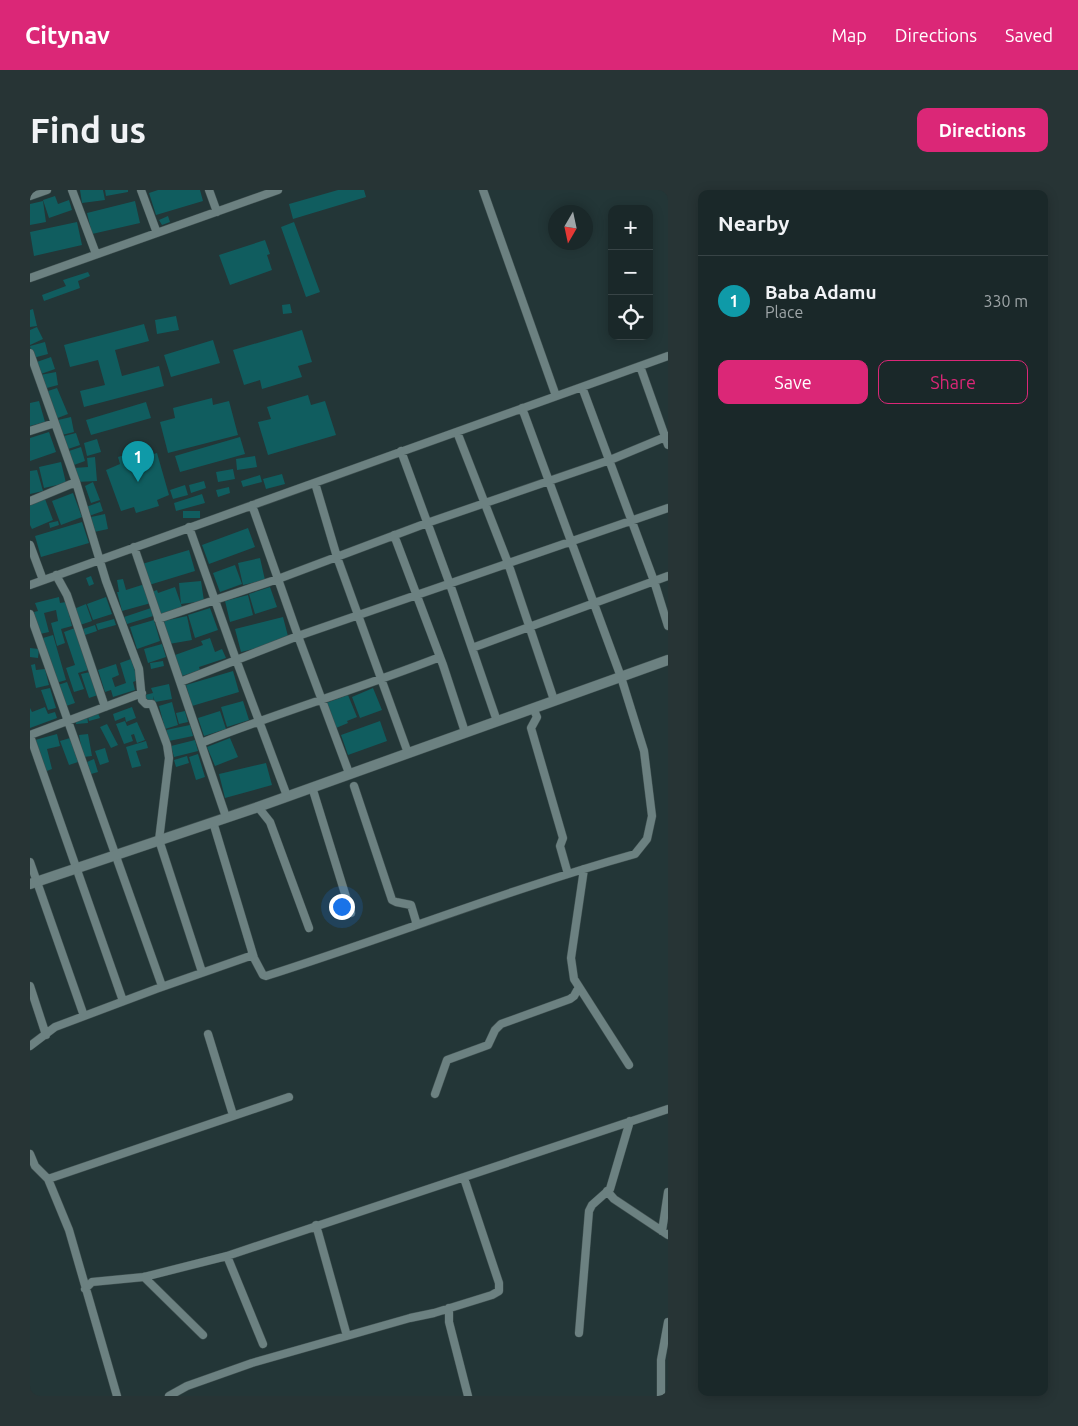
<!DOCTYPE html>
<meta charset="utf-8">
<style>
body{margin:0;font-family:Ubuntu,sans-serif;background:#273435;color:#f1f3f6}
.controls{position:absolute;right:15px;top:15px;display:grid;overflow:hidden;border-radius:10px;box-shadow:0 2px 12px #0003}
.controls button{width:45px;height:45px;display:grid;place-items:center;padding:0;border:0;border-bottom:1px solid #384446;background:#1a2829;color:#f1f3f6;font:25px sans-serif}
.compass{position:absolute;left:518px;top:15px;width:45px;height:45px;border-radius:50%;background:#1a2829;box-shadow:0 2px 12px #0003;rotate:189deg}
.you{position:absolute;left:311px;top:716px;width:18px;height:18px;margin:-12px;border:4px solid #fff;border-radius:50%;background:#1a73e8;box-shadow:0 0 0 8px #1a73e833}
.badge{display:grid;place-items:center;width:32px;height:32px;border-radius:50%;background:#db2777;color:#fff;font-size:16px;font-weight:700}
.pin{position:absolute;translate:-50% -41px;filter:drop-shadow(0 1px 2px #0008)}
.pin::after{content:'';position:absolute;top:26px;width:18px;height:15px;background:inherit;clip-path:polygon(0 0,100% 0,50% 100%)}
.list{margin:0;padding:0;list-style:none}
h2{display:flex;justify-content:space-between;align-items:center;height:65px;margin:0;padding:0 20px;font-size:21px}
h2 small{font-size:16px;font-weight:400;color:#9fa6a8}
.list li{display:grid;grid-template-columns:32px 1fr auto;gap:15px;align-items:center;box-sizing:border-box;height:90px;padding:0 20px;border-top:1px solid #384446}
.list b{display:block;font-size:19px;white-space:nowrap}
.list p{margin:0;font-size:16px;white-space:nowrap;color:#9fa6a8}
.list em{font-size:16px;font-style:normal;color:#9fa6a8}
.actions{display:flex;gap:10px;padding:15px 20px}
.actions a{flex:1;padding:11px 0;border:1px solid #db2777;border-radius:10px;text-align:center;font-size:18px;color:#db2777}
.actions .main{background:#db2777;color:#fff}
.icon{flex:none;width:28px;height:28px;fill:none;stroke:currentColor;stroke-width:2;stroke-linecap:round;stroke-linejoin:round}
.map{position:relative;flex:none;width:638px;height:1206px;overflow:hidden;border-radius:10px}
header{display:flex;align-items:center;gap:30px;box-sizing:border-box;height:70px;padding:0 25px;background:#db2777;color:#fff}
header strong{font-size:24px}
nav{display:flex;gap:28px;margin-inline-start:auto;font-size:18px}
.intro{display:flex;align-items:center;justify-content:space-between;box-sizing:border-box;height:120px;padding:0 30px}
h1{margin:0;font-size:35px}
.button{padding:12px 22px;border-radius:10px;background:#db2777;color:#fff;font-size:18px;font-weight:700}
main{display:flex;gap:30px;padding:0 30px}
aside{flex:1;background:#1a2829;border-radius:10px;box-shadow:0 2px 12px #0003}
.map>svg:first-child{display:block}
.building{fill:#105d5f}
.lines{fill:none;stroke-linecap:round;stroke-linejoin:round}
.minor-casing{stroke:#405151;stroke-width:9}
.tertiary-casing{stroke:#405151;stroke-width:11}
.minor{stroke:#6c8181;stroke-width:8}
.tertiary{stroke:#6c8181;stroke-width:10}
</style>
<header>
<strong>Citynav</strong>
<nav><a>Map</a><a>Directions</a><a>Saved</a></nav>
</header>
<div class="intro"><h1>Find us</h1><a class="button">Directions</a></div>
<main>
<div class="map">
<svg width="638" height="1206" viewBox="0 0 638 1206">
<rect width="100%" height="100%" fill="#233637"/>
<path class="building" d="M50 0H73L75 10 52 13Z
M75 0H98V2L76 6Z
M128 0H170L173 11 126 25 119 3Z
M308 0H334L336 7 263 29 259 14Z
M25 6 28 14 39 10 42 20 19 28 13 10Z
M13 11 16 32 0 35V14Z
M105 11 110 33 62 44 57 23Z
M138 26 140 32 132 35 129 30Z
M47 32 52 55 4 66 0 42Z
M264 32 290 102 276 107 251 37Z
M235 50 240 64 237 65 242 80 200 95 189 65Z
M58 82 60 86 48 91 50 98 14 111 12 105 36 96 33 90Z
M260 114 262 123 253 124 252 115Z
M3 119 7 136 0 137V120Z
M146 126 149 140 127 144 125 130Z
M114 134 119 151 85 160 92 186 129 176 134 196 54 217 50 201 75 195 68 170 40 177 34 155Z
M7 137 13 149 0 155V140Z
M272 140 282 172 268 176 272 187 232 199 230 190 214 195 203 160Z
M183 150 190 173 141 187 134 165Z
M15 152 18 164 3 168 0 156Z
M21 167 25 179 8 185 4 173Z
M26 182 28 195 13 199 10 185Z
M27 198 38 224 25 229 15 202Z
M278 205 281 215 295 211 306 245 238 265 228 232 241 229 237 217Z
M182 208 183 215 199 211 208 245 138 263 130 232 145 228 143 218Z
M9 211 15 232 0 236V213Z
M116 212 121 228 61 245 56 230Z
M41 227 44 242 32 245 28 230Z
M19 242 26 262 0 271V248Z
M46 243 50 255 38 259 34 246Z
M210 247 215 264 150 282 145 266Z
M67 249 71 262 57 266 54 253Z
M51 257 55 271 44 275 39 261Z
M110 260 114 267 127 263 139 305 127 310 129 316 106 323 104 317 91 321 76 280 90 274 88 267Z
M225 266 227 277 207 280 206 269Z
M65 267 67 291 46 292 44 278 58 277 57 268Z
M31 272 36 293 14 298 9 277Z
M203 279 205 289 188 292 186 282Z
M7 280 13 301 0 304V281Z
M252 284 255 294 236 299 233 289Z
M230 285 232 292 213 297 211 291Z
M174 291 176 298 161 303 159 295Z
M63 292 70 310 61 313 55 296Z
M155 295 158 305 143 309 140 300Z
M199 297 200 303 188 307 186 300Z
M43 303 52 327 31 335 22 311Z
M172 304 175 313 146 321 144 313Z
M15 309 23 330 2 339 0 335V315Z
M70 312 73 321 59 326 56 317Z
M153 321H170V328H153Z
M75 324 78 339 64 342 61 327Z
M28 331 29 335 20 338 19 333Z
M52 332 59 353 11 367 5 346Z
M218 338 225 357 179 374 172 355Z
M159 360 165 381 119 395 112 374Z
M230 368 235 390 213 395 208 373Z
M205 375 212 394 190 402 183 383Z
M61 386 64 394 59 396 56 388Z
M93 389 96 400 115 394 121 413 92 421 87 402H89L87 390Z
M171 391 174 411 151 414 149 393Z
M145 397 152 417 130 425 122 402 127 400 128 403Z
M240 397 247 417 225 424 219 404Z
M218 405 223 425 200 432 195 411Z
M29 407 30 413 36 412 42 436 31 439 35 453 27 456 21 433 28 431 26 420 14 423 19 442 10 444 4 422 8 421 5 413Z
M76 407 82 424 63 430 57 414Z
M56 414 62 431 50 435 44 419Z
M121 418 123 426 97 434 94 427Z
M180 418 188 440 165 448 158 425Z
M157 426 162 450 139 454 134 431Z
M253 427 259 450 211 462 205 439Z
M84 429 86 435 68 440 66 434Z
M124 430 130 451 107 459 100 437Z
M65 435 67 441 55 445 53 439Z
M45 438 58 480 48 483 54 499 44 502 36 478 45 475 34 442Z
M23 445 36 490 26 493 13 448Z
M180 448 185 462 192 459 196 468 169 477 170 480 152 486 145 465 173 455 171 451Z
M132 454 136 467 118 473 114 459Z
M0 458 9 459 8 468 0 467Z
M101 469 108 490 103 492 105 500 83 507 81 500 75 502 68 480 86 474 89 485 82 488 85 497 96 493 90 473Z
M133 471 134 476 121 479 120 473Z
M5 474 6 480 15 479 19 495 6 498 1 475Z
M203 481 209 502 162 516 156 495Z
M60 482 68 505 59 508 51 484Z
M37 492 45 513 36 516 28 495Z
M139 494 142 509 125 512 123 506 124 514 117 515 115 505 123 503 121 498Z
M20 498 26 518 18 520 11 500Z
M343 498 352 520 330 528 322 507Z
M318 505 327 527 317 531 318 533 306 538 296 513Z
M213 511 219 530 197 537 191 517Z
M142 512 148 535 135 539 129 516Z
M15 517 18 524 25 522 27 528 0 538V518L2 522Z
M102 517 106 528 96 532 95 527 85 531 83 524Z
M67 521 70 528 59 531 57 524Z
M155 521 158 532 149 534 146 523Z
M190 521 196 539 174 546 168 528Z
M57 525 58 533 46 534 45 527Z
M95 531 97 536 107 532 115 550 107 553 104 544 101 545 103 551 94 554 86 534Z
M350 531 357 551 318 565 311 545Z
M77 534 88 555 81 558 70 537Z
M160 535 163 546 139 551 136 540Z
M27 544 30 556 17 559 22 579 14 582 5 550Z
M58 544 62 566 53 567 49 545Z
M40 548 48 572 39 575 30 551Z
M200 548 208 567 185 576 177 557Z
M165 550 168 561 144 567 141 556Z
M116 551 118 558 106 561 111 576 102 578 96 557Z
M75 558 79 572 70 575 65 561Z
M168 564 175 587 166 590 159 567Z
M157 566 159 573 146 577 144 570Z
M64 569 68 582 61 584 57 572Z
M236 573 242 595 195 608 189 584Z"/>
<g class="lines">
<g class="minor-casing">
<path id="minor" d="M42 0 66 64
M111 0 127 43
M179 0 187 22
M453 0 526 206
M0 6 17 0
M0 88 248 0
M0 163 46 292 76 391 109 479 112 510 116 514H122L137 555 139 568 129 650 172 782
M610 176 638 255
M552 197 624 391 638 436
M0 241 25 233
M427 242 478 373 524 510
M371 261 422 400 467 531
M285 293 307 367 378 563
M0 311 46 292
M222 315 268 446 319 583
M159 337 204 464 257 606
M364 345 413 475 435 542
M0 355 13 390
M104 357 196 627
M26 385 37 405 75 517
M0 395 638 166
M0 424 132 796
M128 429 248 389 397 333 580 270 638 246
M442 458 638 386
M150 492 268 446 638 318
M503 518 507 527 501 538 533 648 530 656 538 684
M0 545 112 503
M0 546 93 811
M171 553C250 522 331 498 410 467
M324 596 362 710 366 712 381 715 387 735
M282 597 321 723
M228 617 240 632 279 738
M183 632 224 768 233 785 236 786C359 747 480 699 605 664L617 649 622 626 614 561 591 487 492 218
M0 672 54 826
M554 679 541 768 544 789 599 875
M0 796 16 845
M178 844 203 925
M0 856 25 837 126 799 223 765
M405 904 417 870 458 855 465 840 471 834 540 809 544 806 549 797
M0 964 5 976 18 989 39 1040 87 1206
M18 989 259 907
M577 1001 584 1009 638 1045
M286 1035 317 1146
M632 1041 638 1002
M197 1066 233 1154
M114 1087 173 1145
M55 1099 62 1092 114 1087 197 1066 638 919
M419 1118V1132L438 1206
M549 1143 559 1021 562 1015 580 999 600 931
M139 1206 157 1196 222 1173 380 1128 404 1123 462 1105 469 1101V1093L434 988
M631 1206V1170L638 1132"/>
</g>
<g class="tertiary-casing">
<path id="tertiary" d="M0 694 228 617 638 470"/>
</g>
<use href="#minor" class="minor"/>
<use href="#tertiary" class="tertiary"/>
</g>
</svg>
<div class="controls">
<button>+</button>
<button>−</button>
<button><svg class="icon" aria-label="locate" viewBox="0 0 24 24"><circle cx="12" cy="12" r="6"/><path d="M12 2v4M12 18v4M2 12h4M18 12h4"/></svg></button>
</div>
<svg class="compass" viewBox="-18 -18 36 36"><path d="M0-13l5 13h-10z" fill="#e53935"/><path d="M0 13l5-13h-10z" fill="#9fa6a8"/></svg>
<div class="you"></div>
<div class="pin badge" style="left:108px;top:292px;background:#0f9aa8">1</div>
</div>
<aside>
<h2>Nearby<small></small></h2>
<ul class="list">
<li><span class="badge" style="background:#0f9aa8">1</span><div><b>Baba Adamu</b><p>Place</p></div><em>330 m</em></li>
</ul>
<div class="actions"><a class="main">Save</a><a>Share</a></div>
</aside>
</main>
